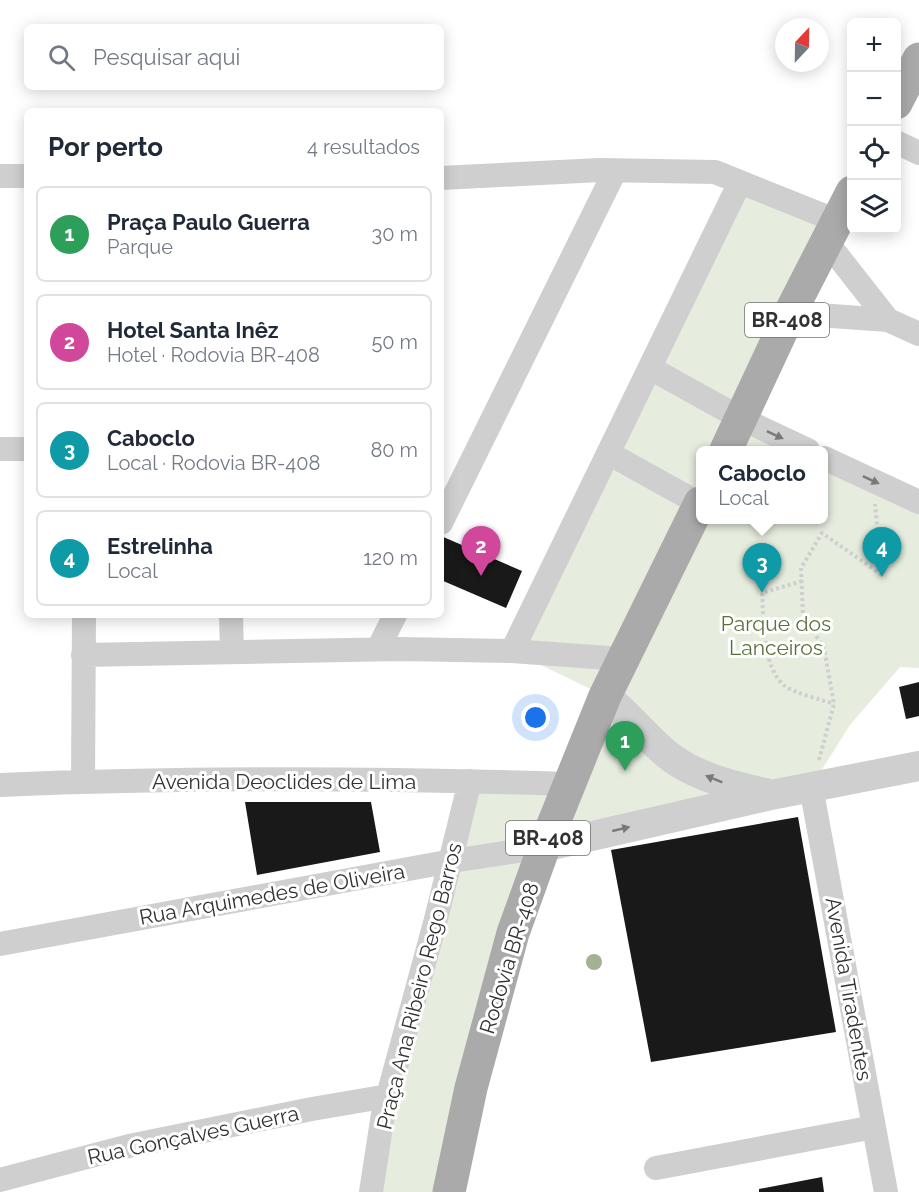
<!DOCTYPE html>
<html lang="pt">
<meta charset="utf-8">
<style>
body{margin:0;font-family:Raleway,sans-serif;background:#f6f6f7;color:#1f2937}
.controls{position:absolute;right:18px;top:18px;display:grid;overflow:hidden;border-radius:9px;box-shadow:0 3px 15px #0003}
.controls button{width:54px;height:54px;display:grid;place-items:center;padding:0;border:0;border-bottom:2px solid #e0e1e3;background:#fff;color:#1f2937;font:30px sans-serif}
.compass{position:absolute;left:775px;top:18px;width:54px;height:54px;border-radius:50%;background:#fff;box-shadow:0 3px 15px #0003;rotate:22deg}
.you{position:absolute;left:536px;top:718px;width:21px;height:21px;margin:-15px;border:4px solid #fff;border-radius:50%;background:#1a73e8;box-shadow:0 0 0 9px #1a73e833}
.badge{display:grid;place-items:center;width:39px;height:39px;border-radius:50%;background:#ee304c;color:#fff;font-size:20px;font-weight:700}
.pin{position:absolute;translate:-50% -50px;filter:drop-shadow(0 2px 3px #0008)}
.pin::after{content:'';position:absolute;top:32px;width:21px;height:18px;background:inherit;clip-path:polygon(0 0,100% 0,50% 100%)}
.popup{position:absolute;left:696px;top:446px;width:132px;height:78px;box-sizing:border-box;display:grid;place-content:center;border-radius:9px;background:#fff;filter:drop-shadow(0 2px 4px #0005);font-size:20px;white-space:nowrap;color:#747a83}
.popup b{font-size:22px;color:#1f2937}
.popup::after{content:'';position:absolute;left:50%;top:100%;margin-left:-12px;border:12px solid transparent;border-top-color:#fff}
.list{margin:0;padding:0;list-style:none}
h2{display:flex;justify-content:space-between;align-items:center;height:78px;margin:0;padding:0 24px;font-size:26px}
h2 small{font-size:20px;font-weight:400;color:#747a83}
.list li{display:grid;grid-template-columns:39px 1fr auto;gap:18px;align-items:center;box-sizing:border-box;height:96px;margin:0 12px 12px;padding:0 12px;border:2px solid #e0e1e3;border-radius:9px}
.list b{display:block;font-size:22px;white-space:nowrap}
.list p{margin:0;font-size:20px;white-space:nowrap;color:#747a83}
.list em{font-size:20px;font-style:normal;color:#747a83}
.icon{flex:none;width:33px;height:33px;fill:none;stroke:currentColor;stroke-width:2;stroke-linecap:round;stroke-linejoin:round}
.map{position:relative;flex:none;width:919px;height:1192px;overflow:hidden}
.search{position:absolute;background:#fff;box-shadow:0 3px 15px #0003;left:24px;top:24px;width:420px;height:66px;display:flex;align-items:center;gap:15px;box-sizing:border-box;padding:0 21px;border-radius:9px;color:#747a83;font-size:22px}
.panel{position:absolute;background:#fff;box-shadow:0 3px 15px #0003;left:24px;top:108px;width:420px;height:510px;border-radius:9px}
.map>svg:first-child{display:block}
.green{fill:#e6ecde}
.building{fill:#191919}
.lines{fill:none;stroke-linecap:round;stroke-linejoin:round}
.path{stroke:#cfcfcf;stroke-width:4;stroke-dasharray:3 3;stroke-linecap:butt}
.minor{stroke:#cfcfcf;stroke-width:24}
.tertiary{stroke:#cfcfcf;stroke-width:30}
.primary{stroke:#aaa;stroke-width:33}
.tree{fill:#a4b194}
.oneway{fill:#797979}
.labels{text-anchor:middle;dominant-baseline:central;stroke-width:6;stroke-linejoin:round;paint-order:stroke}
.shield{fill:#fff;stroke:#707070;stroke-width:1.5}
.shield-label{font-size:20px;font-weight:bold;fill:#323232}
.park-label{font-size:21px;fill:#59713c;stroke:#fff}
.street-label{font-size:21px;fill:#323232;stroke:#fff}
</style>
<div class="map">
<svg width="919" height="1192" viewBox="0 0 919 1192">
<rect width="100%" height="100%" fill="#fff"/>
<path class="green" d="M740 182 837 221 742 419 808 450H700V520H824V458L919 502V668L900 667 850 725 811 787 725 783 605 696 512 651Z
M601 712 745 794 554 832Z
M470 781 568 784 453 1192H371Z"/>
<path class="building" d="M441 536 522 571 506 608 441 580Z
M919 682V716L906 719 899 687Z
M245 802H371L380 852 257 875Z
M798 817 836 1032 651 1062 611 850Z
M822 1177 824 1192H759V1189Z"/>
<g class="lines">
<path class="path" d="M802 581 762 593C764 619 762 669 785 686 794 693 823 700 834 704
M819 760 834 704 824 648 803 615 801 568 822 533 882 575 875 504"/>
<path class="minor" d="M896 142 919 153
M0 176H27
M441 178 600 170 715 172 837 221
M826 241 888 320
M790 313 888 320 919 334
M650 368 742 419 808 450
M0 449H27
M608 453 700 504
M824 458 919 502
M441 523 615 171
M231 615 232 652
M378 649 395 615
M512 651 740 182
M83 655 400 649 512 651 622 659
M83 782 84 615
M0 785C189 777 379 778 568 784
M811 787 886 1192
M0 944 452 861 544 847
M656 1168 874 1127
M0 1180 129 1146 312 1109 388 1096
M371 1192 383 1114 435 923 470 781"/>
<path class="tertiary" d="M605 696C630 715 648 741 673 759 700 778 734 786 765 793
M544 847 771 795 919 766"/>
<path class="primary" d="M896 103 919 59
M726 450 790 313 852 192
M449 1192 471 1088 513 933 544 847 605 696 700 503"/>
</g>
<circle class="tree" cx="594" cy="962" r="8"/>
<defs><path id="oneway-solid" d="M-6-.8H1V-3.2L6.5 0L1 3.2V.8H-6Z" transform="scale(1.5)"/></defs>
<g class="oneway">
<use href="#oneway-solid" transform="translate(775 435) rotate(25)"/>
<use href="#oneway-solid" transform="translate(871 480) rotate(25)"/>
<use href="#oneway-solid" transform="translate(714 779) rotate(-158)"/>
<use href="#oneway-solid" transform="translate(621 829) rotate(-13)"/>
</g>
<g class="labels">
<g class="shield">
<rect x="745" y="303" width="84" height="34" rx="4.5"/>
<rect x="506" y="821" width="84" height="34" rx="4.5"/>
</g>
<g class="shield-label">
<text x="787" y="320">BR-408</text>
<text x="548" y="838">BR-408</text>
</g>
<g class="park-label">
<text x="776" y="623">Parque dos<tspan x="776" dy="24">Lanceiros</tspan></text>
</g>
<g class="street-label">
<text x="284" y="781">Avenida Deoclides de Lima</text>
<text transform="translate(272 894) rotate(-10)">Rua Arquimedes de Oliveira</text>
<text transform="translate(509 958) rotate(-73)">Rodovia BR-408</text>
<text transform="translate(419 986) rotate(-76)">Praça Ana Ribeiro Rego Barros</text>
<text transform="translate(849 989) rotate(80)">Avenida Tiradentes</text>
<text transform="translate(193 1135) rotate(-12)">Rua Gonçalves Guerra</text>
</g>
</g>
</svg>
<div class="controls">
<button>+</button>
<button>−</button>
<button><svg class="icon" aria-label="locate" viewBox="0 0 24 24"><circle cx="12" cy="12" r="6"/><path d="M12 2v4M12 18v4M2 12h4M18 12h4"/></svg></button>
<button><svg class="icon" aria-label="layers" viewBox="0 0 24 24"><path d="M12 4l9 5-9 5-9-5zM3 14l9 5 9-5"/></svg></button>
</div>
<svg class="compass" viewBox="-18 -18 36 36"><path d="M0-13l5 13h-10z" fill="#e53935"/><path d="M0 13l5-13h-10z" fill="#747a83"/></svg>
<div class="you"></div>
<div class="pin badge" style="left:625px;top:771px;background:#2e9e5b">1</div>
<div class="pin badge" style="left:481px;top:576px;background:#d1479c">2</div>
<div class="pin badge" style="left:762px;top:593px;background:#0f9aa8">3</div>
<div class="popup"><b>Caboclo</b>Local</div>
<div class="pin badge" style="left:882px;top:577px;background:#0f9aa8">4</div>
<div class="search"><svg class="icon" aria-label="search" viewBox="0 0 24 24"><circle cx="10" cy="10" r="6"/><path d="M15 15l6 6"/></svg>Pesquisar aqui</div>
<section class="panel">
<h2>Por perto<small>4 resultados</small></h2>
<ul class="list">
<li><span class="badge" style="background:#2e9e5b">1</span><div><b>Praça Paulo Guerra</b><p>Parque</p></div><em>30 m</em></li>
<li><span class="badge" style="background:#d1479c">2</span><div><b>Hotel Santa Inêz</b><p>Hotel · Rodovia BR-408</p></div><em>50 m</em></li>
<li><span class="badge" style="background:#0f9aa8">3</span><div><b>Caboclo</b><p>Local · Rodovia BR-408</p></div><em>80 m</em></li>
<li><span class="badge" style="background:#0f9aa8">4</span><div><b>Estrelinha</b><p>Local</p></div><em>120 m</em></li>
</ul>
</section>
</div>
